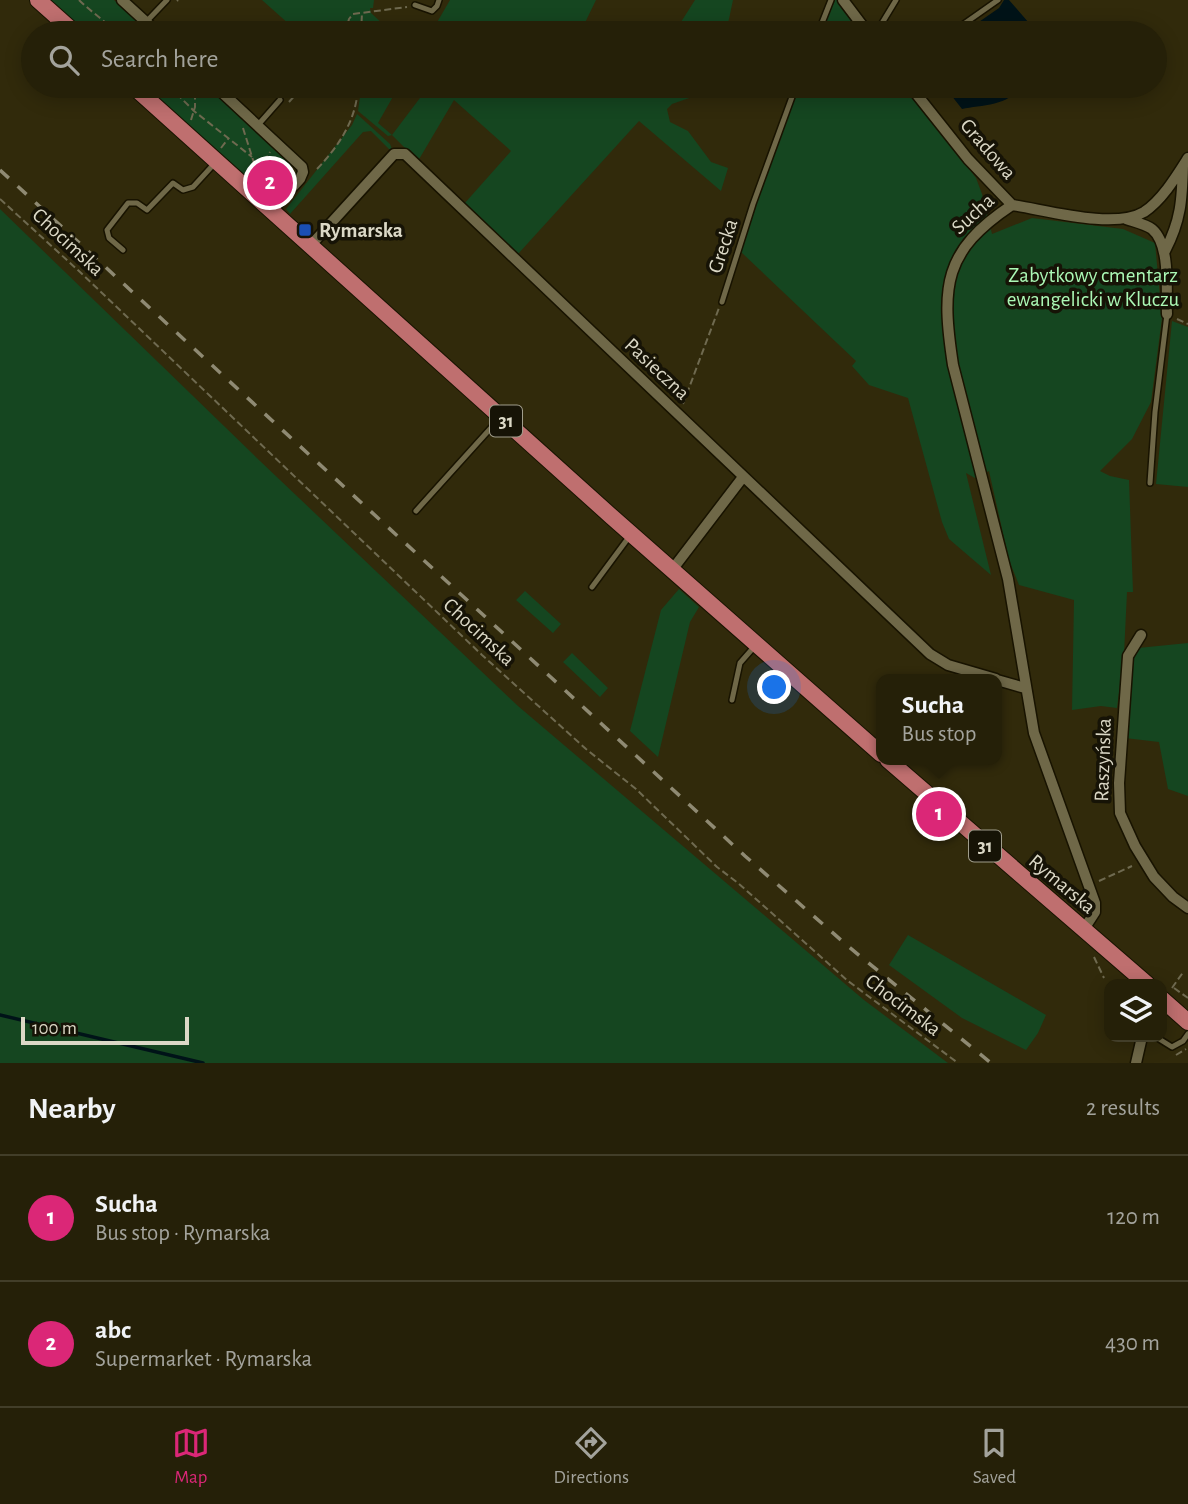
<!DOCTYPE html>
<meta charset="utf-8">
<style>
body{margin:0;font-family:"Alegreya Sans",sans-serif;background:#312d16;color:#f1f3f6}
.controls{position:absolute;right:21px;bottom:21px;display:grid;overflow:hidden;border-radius:14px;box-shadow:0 4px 18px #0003}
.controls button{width:63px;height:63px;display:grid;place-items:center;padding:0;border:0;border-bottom:2px solid #423e29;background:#252008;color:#f1f3f6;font:35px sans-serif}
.scale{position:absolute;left:21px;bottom:18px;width:168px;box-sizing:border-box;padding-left:7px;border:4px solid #dbd8c6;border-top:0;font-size:19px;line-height:24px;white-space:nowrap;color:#dbd8c6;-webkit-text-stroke:5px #161306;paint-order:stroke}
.you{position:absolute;left:775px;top:688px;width:24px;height:24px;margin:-18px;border:5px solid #fff;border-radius:50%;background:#1a73e8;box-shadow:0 0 0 10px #1a73e833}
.badge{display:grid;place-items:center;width:46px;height:46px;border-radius:50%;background:#db2777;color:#fff;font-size:23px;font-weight:700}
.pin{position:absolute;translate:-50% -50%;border:4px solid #fff;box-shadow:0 2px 7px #0006}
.popup{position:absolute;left:876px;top:674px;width:126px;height:91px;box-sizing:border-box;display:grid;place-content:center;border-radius:14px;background:#252008;filter:drop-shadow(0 2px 5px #0005);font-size:23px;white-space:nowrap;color:#a3a39c}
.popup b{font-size:26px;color:#f1f3f6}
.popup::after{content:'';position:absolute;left:50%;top:100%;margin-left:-14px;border:14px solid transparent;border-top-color:#252008}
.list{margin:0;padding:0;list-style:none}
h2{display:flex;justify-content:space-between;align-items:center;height:91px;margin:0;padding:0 28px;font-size:30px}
h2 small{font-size:23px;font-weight:400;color:#a3a39c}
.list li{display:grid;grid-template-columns:46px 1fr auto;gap:21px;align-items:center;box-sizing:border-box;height:126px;padding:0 28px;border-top:2px solid #423e29}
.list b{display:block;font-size:26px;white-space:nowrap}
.list p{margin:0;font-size:23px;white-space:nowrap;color:#a3a39c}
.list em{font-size:23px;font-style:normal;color:#a3a39c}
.icon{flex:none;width:38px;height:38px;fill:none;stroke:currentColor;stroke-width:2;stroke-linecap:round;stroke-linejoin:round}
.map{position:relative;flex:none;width:1188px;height:1063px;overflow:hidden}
.search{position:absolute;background:#252008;box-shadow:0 4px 18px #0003;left:21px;right:21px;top:21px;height:77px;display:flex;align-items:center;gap:18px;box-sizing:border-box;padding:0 24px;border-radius:38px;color:#a3a39c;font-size:26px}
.sheet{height:343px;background:#252008}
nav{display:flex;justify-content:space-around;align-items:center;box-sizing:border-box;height:98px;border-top:2px solid #423e29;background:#252008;font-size:19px;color:#a3a39c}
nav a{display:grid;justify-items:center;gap:4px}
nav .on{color:#db2777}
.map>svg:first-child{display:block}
.green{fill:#154620}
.water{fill:#001318}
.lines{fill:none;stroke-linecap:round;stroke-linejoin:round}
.stream{stroke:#001318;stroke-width:3.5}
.service-casing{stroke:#181300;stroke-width:8}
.minor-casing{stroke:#181300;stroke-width:13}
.primary-casing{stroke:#181300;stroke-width:18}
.path{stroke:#6f6a50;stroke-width:2;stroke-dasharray:7 3.5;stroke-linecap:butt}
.service{stroke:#6f6848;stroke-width:5}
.minor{stroke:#6f6848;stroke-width:10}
.primary{stroke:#bf6f6f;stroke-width:16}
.rail{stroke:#8f8a73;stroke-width:3.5;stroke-dasharray:12 12;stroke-linecap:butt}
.transit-dot{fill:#1a4fb4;stroke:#161306;stroke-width:2.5}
.labels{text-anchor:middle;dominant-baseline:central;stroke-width:7;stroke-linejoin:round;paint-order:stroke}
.shield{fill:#161306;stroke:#a09d8c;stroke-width:2}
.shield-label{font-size:19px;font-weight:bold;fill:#dbd8c6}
.street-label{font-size:21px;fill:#dbd8c6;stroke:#161306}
.poi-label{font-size:21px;font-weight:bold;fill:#dbd8c6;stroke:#161306;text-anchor:start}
.park-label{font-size:21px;fill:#abf8b5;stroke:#161306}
</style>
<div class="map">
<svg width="1188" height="1063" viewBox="0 0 1188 1063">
<rect width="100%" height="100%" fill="#312a0b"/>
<path class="green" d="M47 0H114L151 33H84Z
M262 0H374L373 8H370L371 13 384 25C393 23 421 29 432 31L450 0H596L580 33H299Z
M695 0H733L726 33H674Z
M835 0H838L865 33H821Z
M143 86H208L286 158C297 172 291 183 280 195L272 192 282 180 274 171 269 176 266 175 254 187Z
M353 86H399L378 123 392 135 429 86H603L624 98 633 97 642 86H708L695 96 672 104 667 109 670 122 688 131 711 162 728 168 721 191 639 121 518 254 464 204 511 151 454 100 418 161 392 135 388 136 358 111 360 97Z
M800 86H895L901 93 905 86H907L976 178 982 194 992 234 1032 218 1123 229 1155 243 1162 318 1151 402 1132 439 1100 471 1110 476 1129 480 1133 592H1127L1124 654 1117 708 1101 706 1072 710 1074 600 1019 585 1009 560 989 471 975 478 966 473 991 575 949 539 942 522 908 398 869 385 852 366 856 361 741 252 776 145Z
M357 114 390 144 392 149 390 150 371 131 363 132 290 214 286 209 352 125Z
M0 209 260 461 518 706 864 1000 948 1063H0Z
M1172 321 1188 327V487L1156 484Z
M679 589 699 607 690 622 658 757 630 731 661 610Z
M525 591 561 624 553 633 516 600Z
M1188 643V796L1168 789 1159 742 1125 738 1132 654 1138 648Z
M572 653 608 688 600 697 563 662Z
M908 935 1046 1015 1038 1033 1026 1050 962 1018 889 965Z"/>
<path class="water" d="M1004 0H1009L1029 23V33H963L999 8Z
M944 86H1018C1012 106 980 105 962 109Z"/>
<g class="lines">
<path class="stream" d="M0 1015 203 1063"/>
<g class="service-casing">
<path id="service" d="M415 5 432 11 437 6 439 0
M146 22 167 0
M818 33 831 0
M876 33 896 0
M951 33 998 0
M258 125 280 100
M123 250 109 238 107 230 128 203H137L147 210 173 183 183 190 193 187 214 164
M722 302 753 204 796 86
M1150 483 1155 412 1167 314
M416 511 499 419
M592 587 629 537
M732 700 740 663 754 647
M1156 1037 1172 1047 1183 1041 1188 1034"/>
</g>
<g class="minor-casing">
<path id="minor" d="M122 0 158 33
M843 0 868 33
M215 86 302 167 303 172 300 179 272 210
M910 86 968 159 1012 205
M1126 219C1135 222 1145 224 1152 229 1171 245 1166 291 1167 314
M311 245 394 154H405L930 654 948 665 996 679
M1165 251C1181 220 1182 200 1183 166
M672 570 743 477
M1141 635 1128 656 1119 783 1120 813 1135 846 1154 877 1173 897 1188 908
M997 680 1025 688
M1084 929 1095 912V903L1034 733 1008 579 953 365C941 286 943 251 1012 205 1046 210 1114 230 1144 212 1162 200 1176 177 1188 158
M1136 1063 1142 1037"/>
</g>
<g class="primary-casing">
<path id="primary" d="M38 0 75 33
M133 86 612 517 881 754
M888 760 1147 984
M1162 999 1188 1022"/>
</g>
<path class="path" d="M79 0C91 12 107 22 116 33
M177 1 178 0
M229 33 238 24
M345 33 349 19 353 14 407 7
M361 33 362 13
M169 86 194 111 252 157
M279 92 284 86
M289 102 303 86
M191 120 195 107V86
M243 128 259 179
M221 148 228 139
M317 169C339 146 357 119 358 86
M259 171 270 152
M0 199 80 272 482 655 586 749 636 789 717 867 738 883 848 981 958 1063
M1177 319 1188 324
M683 404 719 308
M1099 881 1132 866
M1094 957 1104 978
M1172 988 1184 971
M1174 988 1188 998
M1176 1055 1186 1049"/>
<use href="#service" class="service"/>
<use href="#minor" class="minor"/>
<use href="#primary" class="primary"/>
<path class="rail" d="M0 170 745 856 849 947 991 1063"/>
</g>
<rect class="transit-dot" x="298" y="223" width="14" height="14" rx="3.5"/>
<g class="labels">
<g class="shield">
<rect x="490" y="405.5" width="32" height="31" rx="5"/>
<rect x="969" y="830.5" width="32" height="31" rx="5"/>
</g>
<g class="shield-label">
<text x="506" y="421">31</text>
<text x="985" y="846">31</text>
</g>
<g class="street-label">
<text transform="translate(988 149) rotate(49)">Gradowa</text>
<text transform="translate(973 214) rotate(-42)">Sucha</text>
<text transform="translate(68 242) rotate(43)">Chocimska</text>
<text transform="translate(723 246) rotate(-72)">Grecka</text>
<text transform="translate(657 369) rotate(43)">Pasieczna</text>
<text transform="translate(479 632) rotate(43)">Chocimska</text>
<text transform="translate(1103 760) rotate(-88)">Raszyńska</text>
<text transform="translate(1062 884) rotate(40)">Rymarska</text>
<text transform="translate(903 1005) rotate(37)">Chocimska</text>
</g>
<g class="poi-label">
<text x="319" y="230">Rymarska</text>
</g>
<g class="park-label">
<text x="1093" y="275">Zabytkowy cmentarz<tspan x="1093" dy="24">ewangelicki w Kluczu</tspan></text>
</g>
</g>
</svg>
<div class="controls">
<button><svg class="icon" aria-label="layers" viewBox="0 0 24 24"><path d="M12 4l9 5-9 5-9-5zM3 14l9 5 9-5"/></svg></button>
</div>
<div class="scale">100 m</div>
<div class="you"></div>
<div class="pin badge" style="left:939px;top:814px">1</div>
<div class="popup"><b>Sucha</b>Bus stop</div>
<div class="pin badge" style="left:270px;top:183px">2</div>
<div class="search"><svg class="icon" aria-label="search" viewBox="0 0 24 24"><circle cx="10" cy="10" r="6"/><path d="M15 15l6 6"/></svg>Search here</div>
</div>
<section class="sheet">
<h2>Nearby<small>2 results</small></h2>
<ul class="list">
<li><span class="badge">1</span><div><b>Sucha</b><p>Bus stop · Rymarska</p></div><em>120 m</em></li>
<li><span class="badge">2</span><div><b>abc</b><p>Supermarket · Rymarska</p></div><em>430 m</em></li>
</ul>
</section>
<nav>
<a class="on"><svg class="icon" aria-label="map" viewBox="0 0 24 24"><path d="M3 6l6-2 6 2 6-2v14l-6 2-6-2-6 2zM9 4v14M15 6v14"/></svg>Map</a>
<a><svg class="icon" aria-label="directions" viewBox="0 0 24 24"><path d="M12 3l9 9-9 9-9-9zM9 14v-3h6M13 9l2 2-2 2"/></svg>Directions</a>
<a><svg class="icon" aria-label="saved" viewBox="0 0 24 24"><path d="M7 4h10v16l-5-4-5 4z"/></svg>Saved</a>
</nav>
